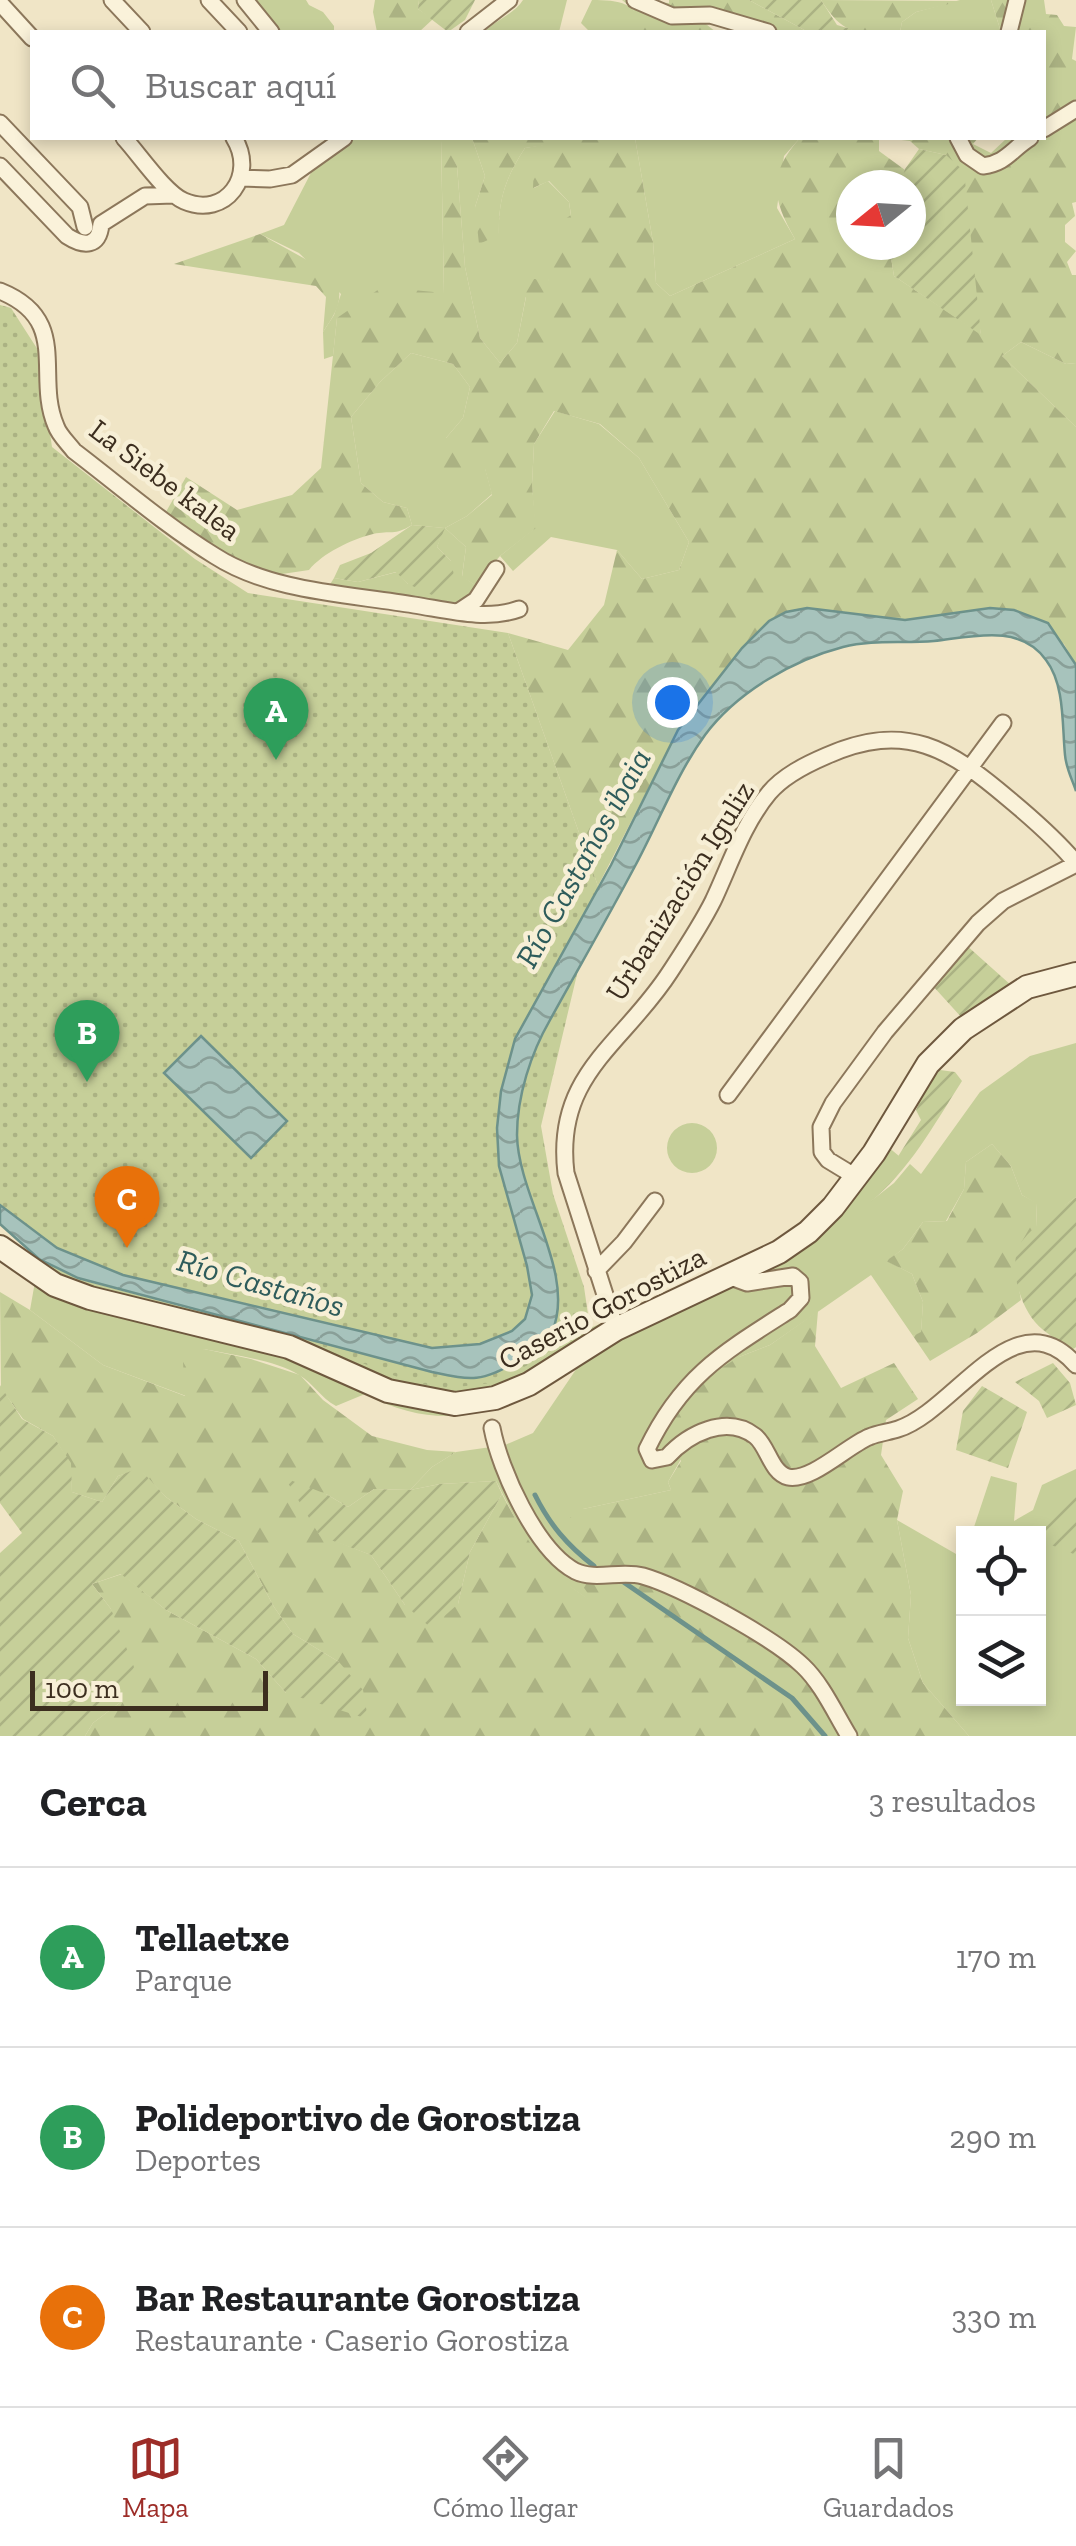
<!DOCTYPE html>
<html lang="es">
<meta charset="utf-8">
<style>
body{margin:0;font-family:"Zilla Slab",serif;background:#f6f6f6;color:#202124}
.controls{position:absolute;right:30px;bottom:30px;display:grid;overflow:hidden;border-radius:0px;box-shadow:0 5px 15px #0003}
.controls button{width:90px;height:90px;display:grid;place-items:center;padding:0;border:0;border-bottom:2px solid #e0e0e0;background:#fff;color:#202124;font:50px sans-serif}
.compass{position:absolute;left:836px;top:170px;width:90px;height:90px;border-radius:50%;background:#fff;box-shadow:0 5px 15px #0003;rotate:252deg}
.scale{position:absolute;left:30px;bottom:25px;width:238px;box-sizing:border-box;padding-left:10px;border:5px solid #3c2e1f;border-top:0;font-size:28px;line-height:35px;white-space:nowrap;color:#3c2e1f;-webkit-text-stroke:8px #f7efd6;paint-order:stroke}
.you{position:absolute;left:672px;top:702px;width:35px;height:35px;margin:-25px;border:8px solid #fff;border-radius:50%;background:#1a73e8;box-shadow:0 0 0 15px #1a73e833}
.badge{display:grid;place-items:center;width:65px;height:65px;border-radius:50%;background:#9d2d28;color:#fff;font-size:32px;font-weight:700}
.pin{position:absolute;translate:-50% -82px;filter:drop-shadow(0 2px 5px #0008)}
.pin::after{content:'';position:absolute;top:52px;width:35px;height:30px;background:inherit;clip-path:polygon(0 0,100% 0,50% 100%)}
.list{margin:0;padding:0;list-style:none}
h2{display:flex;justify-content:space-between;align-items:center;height:130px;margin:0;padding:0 40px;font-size:42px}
h2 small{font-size:32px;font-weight:400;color:#757577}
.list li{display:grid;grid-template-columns:65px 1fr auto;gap:30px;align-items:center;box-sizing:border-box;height:180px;padding:0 40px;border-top:2px solid #e0e0e0}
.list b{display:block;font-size:38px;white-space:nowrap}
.list p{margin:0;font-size:32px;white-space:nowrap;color:#757577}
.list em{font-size:32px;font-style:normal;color:#757577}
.icon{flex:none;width:55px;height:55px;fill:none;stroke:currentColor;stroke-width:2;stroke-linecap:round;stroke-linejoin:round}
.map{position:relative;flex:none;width:1076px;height:1736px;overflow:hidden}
.search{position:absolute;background:#fff;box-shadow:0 5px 15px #0003;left:30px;right:30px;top:30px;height:110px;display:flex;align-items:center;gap:25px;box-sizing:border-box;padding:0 35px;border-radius:0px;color:#757577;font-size:38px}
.sheet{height:670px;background:#fff}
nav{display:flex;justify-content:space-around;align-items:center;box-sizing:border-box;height:140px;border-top:2px solid #e0e0e0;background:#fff;font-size:28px;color:#757577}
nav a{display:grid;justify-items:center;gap:5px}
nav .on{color:#9d2d28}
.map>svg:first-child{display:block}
.grass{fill:#c6cf99}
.forest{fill:url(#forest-firs)}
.park{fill:url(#park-dots)}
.garden{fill:url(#garden-furrows)}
.water{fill:url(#water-waves);stroke:#6d928b;stroke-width:2.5}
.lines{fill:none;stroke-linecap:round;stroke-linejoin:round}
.stream{stroke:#6d928b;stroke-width:5}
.street-casing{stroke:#8c775b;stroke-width:19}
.secondary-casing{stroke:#6e583e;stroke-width:26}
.street{stroke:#faf2da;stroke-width:15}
.secondary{stroke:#faf2da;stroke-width:22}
.labels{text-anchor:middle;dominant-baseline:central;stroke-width:9;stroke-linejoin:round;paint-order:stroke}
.street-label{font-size:30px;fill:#3c2e1f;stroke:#f7efd6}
.water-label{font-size:32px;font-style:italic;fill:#2e5c5b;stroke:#f7efd6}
</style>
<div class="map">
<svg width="1076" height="1736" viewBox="0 0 1076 1736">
<defs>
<pattern id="forest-firs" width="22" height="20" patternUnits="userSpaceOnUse" patternTransform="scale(2.5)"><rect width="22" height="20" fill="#c6cf99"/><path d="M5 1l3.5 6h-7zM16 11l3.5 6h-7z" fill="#abb283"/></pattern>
<pattern id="park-dots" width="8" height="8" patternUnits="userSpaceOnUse" patternTransform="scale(2.5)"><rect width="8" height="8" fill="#c6cf99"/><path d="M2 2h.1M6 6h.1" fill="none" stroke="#abb283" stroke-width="1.8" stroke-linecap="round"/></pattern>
<pattern id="garden-furrows" width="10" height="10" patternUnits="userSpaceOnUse" patternTransform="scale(2.5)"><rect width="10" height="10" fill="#c6cf99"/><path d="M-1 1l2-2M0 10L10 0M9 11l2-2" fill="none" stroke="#abb283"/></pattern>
<pattern id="water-waves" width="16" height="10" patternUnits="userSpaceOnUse" patternTransform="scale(2.5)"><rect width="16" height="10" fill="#a7c3bc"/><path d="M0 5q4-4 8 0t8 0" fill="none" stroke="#899f98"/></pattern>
</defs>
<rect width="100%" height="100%" fill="#f0e5c6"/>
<path class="grass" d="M252 0H306L309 5 323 12 334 26V32H279Z
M523 0H567L559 32H484C496 20 514 14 523 0Z
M592 0C619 0 638 2 644 32H590L581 23Z
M960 0H991L1001 32H900L902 22 916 12Z
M329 138H472L485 176 475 207 499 234C498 199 506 177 525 148L549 144 534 188 548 181 569 202 571 216 548 282 512 296H526L517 343 500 363 480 338 465 267 457 166 441 141 444 294 337 318 333 356 324 359 323 332 334 315 341 294 299 253 260 234 284 225Z
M635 138H800L784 156 777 208 795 239 670 296 656 283 653 242Z
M1021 342 1066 364 1076 363V427L1002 356Z
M411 353 453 364 470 387 463 418 446 438 485 468 492 494 467 516 445 528 466 547 462 576 475 585 472 596 455 605 329 586 334 578 358 582 397 572 408 584 451 561 437 547 444 528 412 525 407 508 383 502 361 483 351 417 380 382Z
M555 411 599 424 639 458 689 542 679 570 642 579 617 550 551 537 513 571 500 556 535 528 532 485 534 444Z
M1076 1043V1197L1036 1227 1037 1204 1022 1195 1011 1166 992 1144 966 1162 964 1189 946 1221 923 1222 903 1249 887 1261 912 1274 923 1302 921 1333 913 1336 871 1275 770 1345 739 1357 668 1482 671 1490 583 1509 596 1605 555 1576 527 1542 496 1481 440 1484 410 1490 432 1467 456 1452 505 1445 533 1433 577 1368C506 1413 444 1436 365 1394L336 1406C321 1398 313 1383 299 1375 275 1360 232 1355 204 1349L186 1396 103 1365 30 1310 39 1259 78 1279 296 1337 538 1360 590 1328 689 1287 778 1241 829 1199 876 1137 899 1156 871 1201 894 1183 910 1164 921 1174 980 1092 1030 1056Z
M667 1148a25 25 0 1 1 50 0a25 25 0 1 1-50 0Z
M1076 1469V1736H969L923 1683 908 1638 911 1595 897 1520 963 1558 964 1698H1038V1534L972 1533 991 1476 1017 1483 1014 1521 1033 1510 1042 1485Z"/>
<path class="forest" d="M375 0H419L418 9 433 19 419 32H377L373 12Z
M622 0 669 3V0H749L808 32H766L763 23 746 18 702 21 716 32H644L633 9Z
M821 0 961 1 916 12 902 22 900 32C858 33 845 38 821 0Z
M991 0H1044L1046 14 1057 15 1064 26 1076 27 1072 59 1076 61V202L1072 203 1075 216 1065 225V242L1076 251 1067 262 1072 275H1076V363L1066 364 1021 342 1002 356 1076 427V665L1064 644 990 608 905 620 808 608 786 612 769 621 742 648 678 730 598 886 508 633 568 650 604 605 617 550 642 579 679 570 689 542 639 458 600 424 554 411 534 444 532 485 536 528 500 556 475 585 462 577 466 547 445 528 467 516 492 495 485 469 464 479 441 470 446 438 463 418 470 387 453 364 411 353 380 382 351 417 361 483 383 502 407 508 412 525C394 536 391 530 373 534 350 540 323 553 309 570L262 577 163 517 186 477 237 510 292 495 321 468 337 318 382 287 444 293 441 138 457 166 465 267 480 338 500 363 517 343 526 297 512 296 497 306 491 297C506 273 523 277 548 281L555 226 571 215 569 202 549 181 533 188 534 164 548 145 525 148C506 177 498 199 499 235L479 244 475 207 485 176 472 138H635L653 242 656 283 670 296 795 239C772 198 767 175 800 138H879V151L905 170 900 185H851V245H889L894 276 981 334 946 155 919 149 910 141 893 139 978 138 973 144 991 153 1007 138H1044V32H1001Z
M260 234 336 276C344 301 337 311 323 332L326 297 316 286 174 264Z
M992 1144 1011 1166 1022 1195 1037 1203 1036 1227C1012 1253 1015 1266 1021 1300L977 1333 930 1361 913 1336 921 1332 923 1302 912 1274 886 1261 903 1249 923 1222 947 1221 964 1189 966 1162Z
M0 1292 30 1310 103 1365 185 1396 183 1362 204 1349 251 1359 300 1375 323 1400 372 1436 427 1450 456 1452 432 1467 410 1490 374 1489 348 1507 326 1494 320 1535 371 1555 405 1605 458 1604 470 1552 502 1494C527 1542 546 1574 594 1602L546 1534 583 1509 671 1490 668 1482 681 1461 665 1430 683 1401 702 1380 739 1357 770 1345 818 1311 815 1346 841 1388 894 1363 918 1399 886 1420 881 1455 903 1491 897 1520 911 1595 908 1638 923 1683 969 1736H85L93 1723 122 1701 111 1609 92 1584 122 1574 166 1610 256 1659 286 1693 339 1662 293 1634 274 1607 239 1541 196 1519 166 1497 139 1469 118 1476 102 1502 72 1492 70 1463 53 1436 23 1419 1 1388Z"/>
<path class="park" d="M0 305 11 308 38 350 52 447 195 559 248 593 508 633 598 886 541 1126 553 1194 584 1287 590 1328 538 1360 491 1383 449 1388 413 1383 296 1337 78 1278 39 1259 0 1224Z"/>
<path class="garden" d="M419 0H475L465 20 448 32 418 9Z
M749 0H821L837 25 861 32H808Z
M919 149 946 155 964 171 981 335 894 276 889 245H911V185H900L905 169Z
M412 525 445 528 437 547 451 561 456 585 432 595 408 584 396 572 358 582 334 578 340 565 371 553Z
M965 944 1012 986 963 1019 932 985Z
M940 1070 955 1072 962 1081C933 1126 910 1170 868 1204L921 1120 916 1110 926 1087Z
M1076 1197V1347L1072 1350C1060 1341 1044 1333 1035 1322 1019 1303 1007 1263 1022 1241 1036 1223 1058 1210 1076 1197Z
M1053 1363 1070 1383 1076 1405 1047 1418 1039 1401 1015 1382Z
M0 1385 22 1419 53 1436 71 1463 72 1492 102 1502 118 1476 139 1468 166 1497 196 1519 239 1541 274 1607 293 1634 339 1662 363 1690 368 1719 286 1693 256 1659 166 1610 121 1574 92 1584 111 1609 134 1667 122 1701 93 1723 85 1736H0V1553L22 1533 0 1503Z
M982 1386 1027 1412 1008 1468 956 1450 963 1411Z
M285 1478 326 1494 348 1507 374 1489 410 1490 440 1484 496 1481 502 1494 470 1552 458 1604 431 1628 405 1605 371 1555 320 1536Z
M1076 1482V1555L1039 1540 1038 1534 1033 1533C1045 1512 1055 1495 1076 1482Z"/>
<path class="water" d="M807 608 905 620 990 608 1014 610 1048 623 1076 665V791C1072 779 1066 768 1065 755 1062 725 1065 685 1046 660 1020 623 971 637 934 641 904 644 873 639 843 647 793 660 737 692 705 735 676 775 658 824 634 868 607 919 578 969 550 1020 531 1053 517 1096 517 1135 518 1197 577 1274 552 1332 546 1345 530 1354 518 1361 480 1382 474 1381 432 1372L78 1278 39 1259 0 1224V1205L57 1248 123 1275 432 1348 480 1344 512 1331 525 1319 532 1295 527 1266 499 1166 497 1128 501 1091 515 1039 611 865 678 730 742 648 769 621 786 612Z
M201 1036 287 1121 251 1158 164 1073Z"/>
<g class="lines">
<path class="stream" d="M535 1495C550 1525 567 1545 594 1566
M622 1581 792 1698 825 1736"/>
<g class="street-casing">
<path id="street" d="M112 0 142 32
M209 0 239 32
M245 0 271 32
M635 0 672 16 710 15 768 32
M0 3 32 38
M468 32 509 0
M1009 32 1017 0
M0 123 80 207 85 227
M1044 129 1076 109
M124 138C139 154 165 193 184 201 226 219 257 175 234 138
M958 138 967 155 983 166C1006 163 1011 150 1030 138
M0 166 67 236C84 247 99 247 101 224L145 196 173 195
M241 178 270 179 292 175 344 138
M0 291C72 320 34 375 56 426 59 435 68 443 74 451 120 486 166 526 215 556 271 592 349 594 414 605 447 610 486 621 519 609
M458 612 476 600 496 569
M728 1095 1003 723
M856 1177 828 1160 822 1152 821 1127 833 1103 885 1032 978 923 1003 901 1076 864
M596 1271 624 1242 655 1201
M728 1276 747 1283 793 1276 800 1282 801 1298 790 1310C724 1352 682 1376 647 1449L652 1460 667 1457C688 1434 726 1414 755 1436 768 1446 771 1473 788 1477 811 1482 847 1446 869 1437 878 1433 889 1432 898 1429 955 1411 1015 1295 1076 1365
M616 1329 566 1173C554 1074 623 1045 670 972 685 949 701 925 713 901 730 865 743 824 769 793 783 776 805 765 826 756 906 720 950 749 1010 800 1034 820 1056 839 1076 863
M492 1428C500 1470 536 1550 575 1571 595 1581 621 1570 643 1576 681 1587 774 1638 803 1666 822 1684 835 1713 849 1736"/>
</g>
<g class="secondary-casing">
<path id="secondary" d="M0 1247 55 1285 90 1298 289 1347 388 1391 455 1404 495 1398 529 1384 616 1329 779 1252 808 1232 833 1207 874 1153 928 1064 963 1029 1027 987 1076 974"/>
</g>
<use href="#street" class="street"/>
<use href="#secondary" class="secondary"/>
</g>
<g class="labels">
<g class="street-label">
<text transform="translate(165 480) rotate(37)">La Siebe kalea</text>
<text transform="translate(680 891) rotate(-58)">Urbanización Iguliz</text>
<text transform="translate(602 1308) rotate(-28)">Caserio Gorostiza</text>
</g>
<g class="water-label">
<text transform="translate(583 858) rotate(-61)">Río Castaños ibaia</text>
<text transform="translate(261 1283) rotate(16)">Río Castaños</text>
</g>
</g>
</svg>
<div class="controls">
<button><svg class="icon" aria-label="locate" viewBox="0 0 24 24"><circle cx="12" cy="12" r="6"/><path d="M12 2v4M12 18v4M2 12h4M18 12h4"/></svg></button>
<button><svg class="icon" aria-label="layers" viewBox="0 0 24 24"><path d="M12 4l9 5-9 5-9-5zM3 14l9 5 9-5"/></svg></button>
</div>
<svg class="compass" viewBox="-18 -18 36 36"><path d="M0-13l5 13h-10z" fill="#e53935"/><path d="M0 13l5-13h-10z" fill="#757577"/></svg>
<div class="scale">100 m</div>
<div class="you"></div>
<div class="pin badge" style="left:276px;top:760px;background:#2e9e5b">A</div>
<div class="pin badge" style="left:87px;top:1082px;background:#2e9e5b">B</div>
<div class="pin badge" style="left:127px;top:1248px;background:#e8710a">C</div>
<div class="search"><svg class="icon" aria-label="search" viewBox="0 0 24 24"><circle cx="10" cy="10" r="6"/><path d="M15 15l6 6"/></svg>Buscar aquí</div>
</div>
<section class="sheet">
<h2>Cerca<small>3 resultados</small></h2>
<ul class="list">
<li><span class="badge" style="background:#2e9e5b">A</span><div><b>Tellaetxe</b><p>Parque</p></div><em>170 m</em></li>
<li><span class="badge" style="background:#2e9e5b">B</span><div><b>Polideportivo de Gorostiza</b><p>Deportes</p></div><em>290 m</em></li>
<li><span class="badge" style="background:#e8710a">C</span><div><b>Bar Restaurante Gorostiza</b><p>Restaurante · Caserio Gorostiza</p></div><em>330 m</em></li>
</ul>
</section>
<nav>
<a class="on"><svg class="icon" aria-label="map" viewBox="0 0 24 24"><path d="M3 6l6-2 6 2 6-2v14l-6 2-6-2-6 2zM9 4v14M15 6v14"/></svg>Mapa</a>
<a><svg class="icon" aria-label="directions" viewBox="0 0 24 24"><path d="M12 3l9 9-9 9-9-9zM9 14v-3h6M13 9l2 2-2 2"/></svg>Cómo llegar</a>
<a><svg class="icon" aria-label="saved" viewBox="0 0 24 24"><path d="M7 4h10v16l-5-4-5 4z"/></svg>Guardados</a>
</nav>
